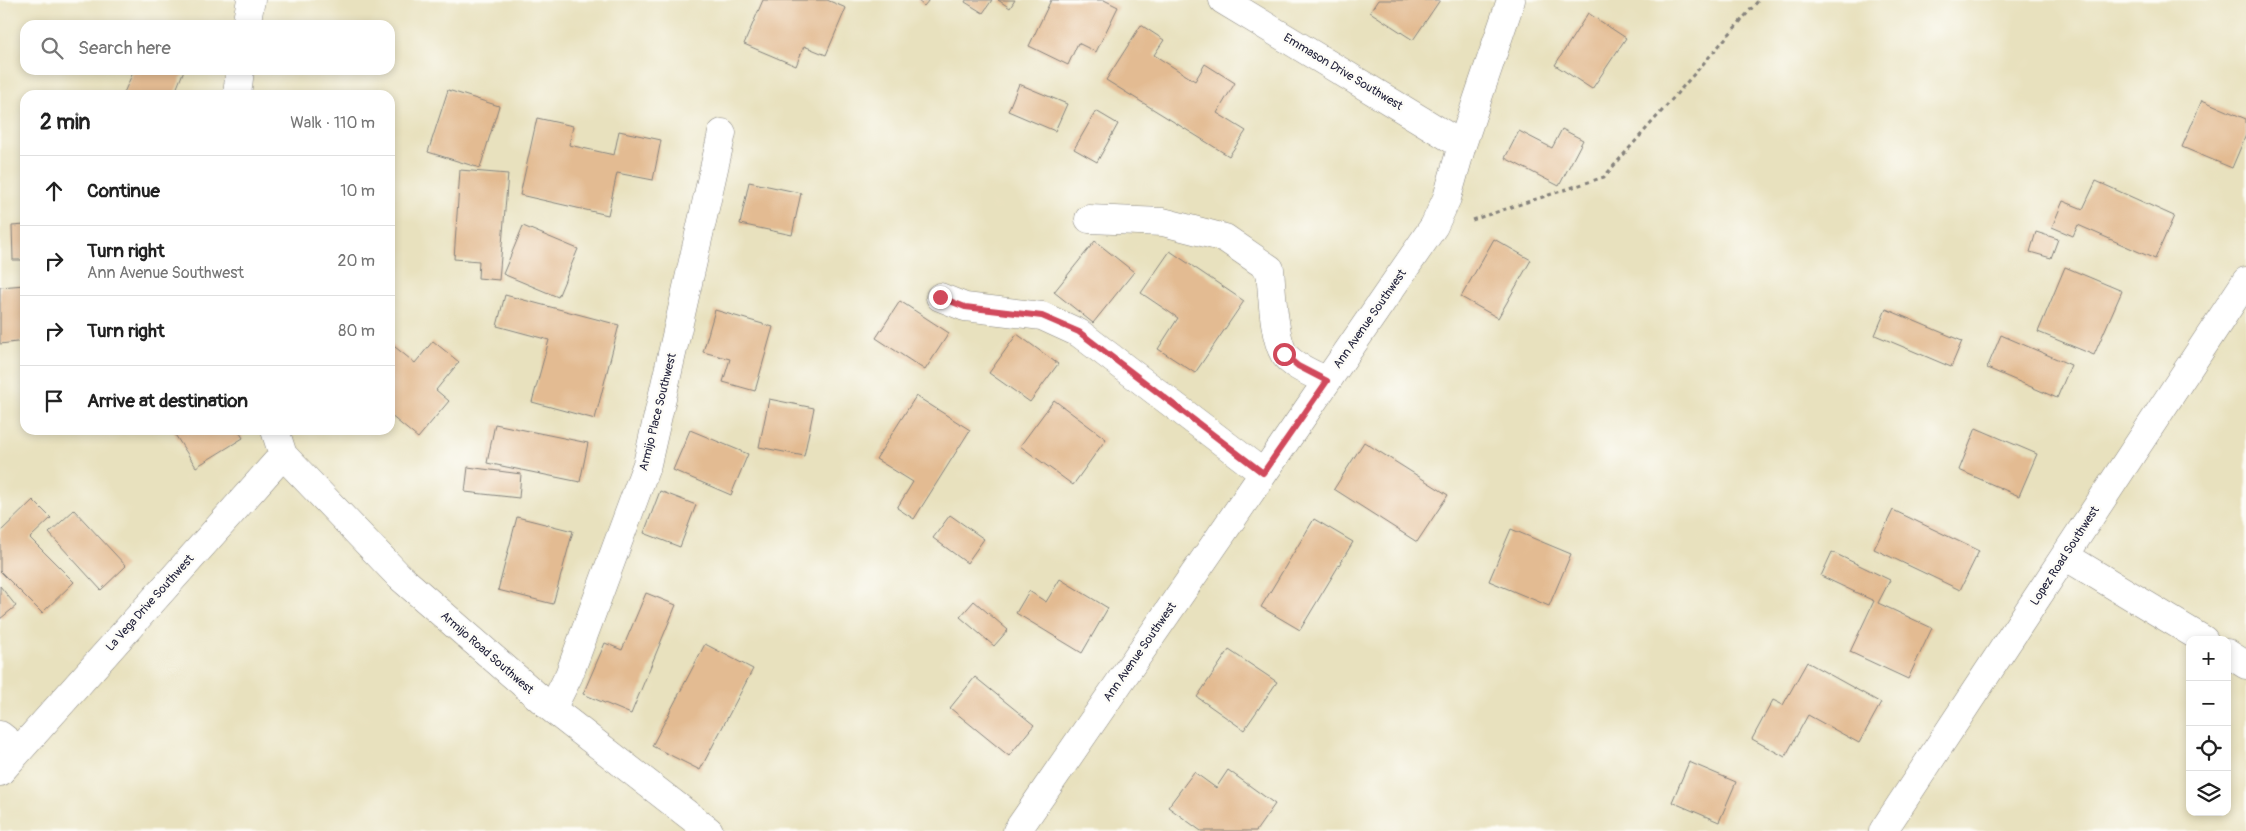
<!DOCTYPE html>
<meta charset="utf-8">
<style>
body{margin:0;font-family:Pangolin,sans-serif;background:#f2f2f2;color:#222}
.controls{position:absolute;right:15px;bottom:15px;display:grid;overflow:hidden;border-radius:10px;box-shadow:0 2px 8px #0003}
.controls button{width:45px;height:45px;display:grid;place-items:center;padding:0;border:0;border-bottom:1px solid #e0e0e0;background:#fff;color:#222;font:25px sans-serif}
.stop{position:absolute;width:15px;height:15px;margin:-11px;border:4px solid #d1495b;border-radius:50%;background:#fff}
.stop.end{background:#d1495b;border-color:#fff;box-shadow:0 1px 5px #0008}
.list{margin:0;padding:0;list-style:none}
h2{display:flex;justify-content:space-between;align-items:center;height:65px;margin:0;padding:0 20px;font-size:21px}
h2 small{font-size:16px;font-weight:400;color:#767676}
.list li{display:grid;grid-template-columns:32px 1fr auto;gap:15px;align-items:center;box-sizing:border-box;height:70px;padding:0 20px;border-top:1px solid #e0e0e0}
.list b{display:block;font-size:19px;white-space:nowrap}
.list p{margin:0;font-size:16px;white-space:nowrap;color:#767676}
.list em{font-size:16px;font-style:normal;color:#767676}
.icon{flex:none;width:28px;height:28px;fill:none;stroke:currentColor;stroke-width:2;stroke-linecap:round;stroke-linejoin:round}
.map{position:relative;flex:none;width:2246px;height:831px;overflow:hidden}
.search{position:absolute;background:#fff;box-shadow:0 2px 8px #0003;left:20px;top:20px;width:375px;height:55px;display:flex;align-items:center;gap:12px;box-sizing:border-box;padding:0 18px;border-radius:15px;color:#767676;font-size:19px}
.panel{position:absolute;background:#fff;box-shadow:0 2px 8px #0003;left:20px;top:90px;width:375px;height:345px;border-radius:15px}
.map>svg:first-child{display:block}
.building{fill:#e3bb92}
.lines{fill:none;stroke-linecap:round;stroke-linejoin:round}
.minor-casing{stroke:#85827c;stroke-width:29}
.path{stroke:#85827c;stroke-width:3;stroke-dasharray:4 4;stroke-linecap:butt}
.minor{stroke:#fff;stroke-width:28}
.route{stroke:#d1495b;stroke-width:6}
.labels{text-anchor:middle;dominant-baseline:central;stroke-width:5;stroke-linejoin:round;paint-order:stroke}
.street-label{font-size:12px;fill:#22223b;stroke:#fdfcf7}
</style>
<div class="map">
<svg width="2246" height="831" viewBox="0 0 2246 831">
<rect width="100%" height="100%" fill="#fdfcf7"/>
<filter id="ink" filterUnits="userSpaceOnUse"><feTurbulence type="fractalNoise" baseFrequency=".02" numOctaves="2"/><feDisplacementMap in="SourceGraphic" scale="10" xChannelSelector="R" yChannelSelector="G"/><feConvolveMatrix kernelMatrix="1 2 1 2 8 2 1 2 1" color-interpolation-filters="sRGB"/></filter>
<filter id="wash" filterUnits="userSpaceOnUse"><feTurbulence type="fractalNoise" baseFrequency=".0096" numOctaves="4" result="noise"/><feDisplacementMap in="SourceGraphic" scale="20" xChannelSelector="R" yChannelSelector="G"/><feGaussianBlur stdDeviation="1.12" result="paint"/><feColorMatrix in="noise" values="0 0 0 0 0 0 0 0 0 0 0 0 0 0 0 0 0 1.4 0 .05"/><feComposite in="paint" operator="in"/></filter>
<g filter="url(#wash)">
<rect width="100%" height="100%" fill="#e8e1be"/>
<g id="blocks">
<path class="building" d="M763 0H827L846 8 826 55 804 46 796 66 744 44Z
M917 0H929L924 6Z
M966 0H992L983 13 965 2Z
M998 0H1015L1010 8Z
M1051 0H1104L1118 7 1096 52 1078 43 1068 65 1029 46Z
M1378 0H1440L1413 40 1370 12Z
M1588 13 1626 38 1592 89 1555 65Z
M1141 25 1164 40 1154 55 1195 81 1205 64 1235 83 1217 113 1246 131 1229 156 1106 80Z
M134 70H184L174 95H123Z
M1019 84 1067 104 1055 131 1008 111Z
M448 90 499 106 480 168 428 152Z
M2202 100 2246 119V135L2232 168 2182 147Z
M1096 111 1118 124 1097 162 1074 149Z
M537 118 573 126 569 145 614 155 619 131 661 140 653 180 617 173 608 215 520 195Z
M1562 129 1583 140 1559 186 1505 158 1519 131 1552 148Z
M390 163 393 164 391 176H390Z
M460 170 508 174 499 280 478 278 479 261 454 259Z
M2096 181 2174 216 2155 259 2078 225 2073 236 2052 227 2063 201 2083 209Z
M749 182 801 193 792 235 740 224Z
M25 225V260H13L12 226Z
M523 226 578 249 558 297 503 274Z
M2036 232 2058 239 2051 258 2030 252Z
M1494 239 1531 260 1498 318 1461 297Z
M1095 241 1134 272 1093 323 1054 292Z
M1170 251 1244 301 1195 373 1158 349 1178 318 1141 293Z
M2065 267 2122 291 2094 355 2038 332Z
M25 285V341L0 344V287Z
M505 295 619 325 595 419 532 402 549 340 497 326Z
M900 301 949 333 925 370 876 338Z
M1886 309 1962 341 1951 367 1875 335Z
M715 310 773 327 755 391 723 382 730 359 703 352Z
M1017 334 1058 364 1030 402 989 373Z
M2001 335 2071 365 2057 398 1987 368Z
M433 341 459 362 436 390 449 401 418 438 390 415V343L415 363Z
M916 396 970 430 914 519 897 508 913 482 876 459Z
M769 399 814 408 804 456 759 447Z
M1054 400 1106 439 1073 485 1020 446Z
M495 424 588 443 580 482 487 463Z
M1976 428 2037 454 2019 496 1959 470Z
M172 430H238L243 438 196 467Z
M690 430 748 454 731 495 673 470Z
M1364 442 1448 495 1417 542 1334 489Z
M468 467 521 474 519 498 465 492Z
M660 491 696 505 680 547 644 533Z
M33 500 51 518 30 538 74 582 42 613 0 571V532Z
M74 510 126 566 101 590 49 533Z
M1893 510 1979 551 1960 590 1874 549Z
M950 515 984 539 967 563 933 538Z
M517 517 573 531 553 604 498 590Z
M1314 519 1353 542 1300 630 1261 607Z
M1511 529 1571 554 1549 606 1489 581Z
M1832 552 1890 580 1878 603 1932 628 1908 679 1850 652 1874 601 1821 576Z
M1060 579 1108 608 1082 653 1016 613 1029 591 1046 602Z
M0 586 16 606 0 619Z
M646 593 676 605 631 714 583 694 605 643 622 650Z
M974 601 1008 630 994 646 960 617Z
M705 644 753 669 700 770 652 746Z
M1229 650 1277 682 1244 730 1197 697Z
M1807 662 1881 703 1859 743 1808 715 1785 757 1752 739 1773 700 1783 705Z
M975 677 1034 725 1009 756 950 708Z
M1689 762 1736 782 1719 822 1672 802Z
M1228 770 1275 804 1256 831H1201L1168 807 1194 772 1216 788Z"/>
</g>
</g>
<g filter="url(#ink)">
<use href="#blocks" fill-opacity="0" stroke="#85827c" stroke-width="1"/>
<g class="lines">
<g class="minor-casing">
<path id="minor" d="M1223 0 1462 145
M246 25 251 0
M237 95 240 70
M1089 219 1163 222 1225 238 1270 269C1272 290 1273 336 1284 354 1293 367 1314 374 1327 381
M940 297 965 307 1042 316 1079 333 1263 473
M275 430 283 455 400 577 552 709 709 831
M2065 556 2204 640
M2227 653 2246 665
M552 709 569 675 647 464 722 133
M0 735 19 750
M0 772 283 455
M1017 831 1434 226 1447 198 1462 145 1511 0
M1883 831 2246 281"/>
</g>
<path class="path" d="M1472 220 1604 177 1759 0"/>
<use href="#minor" class="minor"/>
</g>
</g>
<g class="lines" filter="url(#ink)">
<path class="route" d="M940 297 965 307 1042 316 1079 332 1263 473 1327 381 1298 366 1284 354"/>
</g>
<g class="labels">
<g class="street-label">
<text transform="translate(1343 72) rotate(31)">Emmason Drive Southwest</text>
<text transform="translate(1370 319) rotate(-55)">Ann Avenue Southwest</text>
<text transform="translate(658 412) rotate(-76)">Armijo Place Southwest</text>
<text transform="translate(2065 556) rotate(-57)">Lopez Road Southwest</text>
<text transform="translate(150 603) rotate(-48)">La Vega Drive Southwest</text>
<text transform="translate(1140 652) rotate(-55)">Ann Avenue Southwest</text>
<text transform="translate(487 653) rotate(41)">Armijo Road Southwest</text>
</g>
</g>
</svg>
<div class="controls">
<button>+</button>
<button>−</button>
<button><svg class="icon" aria-label="locate" viewBox="0 0 24 24"><circle cx="12" cy="12" r="6"/><path d="M12 2v4M12 18v4M2 12h4M18 12h4"/></svg></button>
<button><svg class="icon" aria-label="layers" viewBox="0 0 24 24"><path d="M12 4l9 5-9 5-9-5zM3 14l9 5 9-5"/></svg></button>
</div>
<div class="stop" style="left:1284px;top:354px"></div>
<div class="stop end" style="left:940px;top:297px"></div>
<div class="search"><svg class="icon" aria-label="search" viewBox="0 0 24 24"><circle cx="10" cy="10" r="6"/><path d="M15 15l6 6"/></svg>Search here</div>
<section class="panel">
<h2>2 min<small>Walk · 110 m</small></h2>
<ul class="list">
<li><svg class="icon" aria-label="ahead" viewBox="0 0 24 24"><path d="M12 20V5M6 11l6-6 6 6"/></svg><div><b>Continue</b></div><em>10 m</em></li>
<li><svg class="icon" aria-label="right" viewBox="0 0 24 24"><path d="M7 20v-9h11M14 6l5 5-5 5"/></svg><div><b>Turn right</b><p>Ann Avenue Southwest</p></div><em>20 m</em></li>
<li><svg class="icon" aria-label="right" viewBox="0 0 24 24"><path d="M7 20v-9h11M14 6l5 5-5 5"/></svg><div><b>Turn right</b></div><em>80 m</em></li>
<li><svg class="icon" aria-label="arrive" viewBox="0 0 24 24"><path d="M6 21V4h12l-3 4 3 4H6"/></svg><div><b>Arrive at destination</b></div></li>
</ul>
</section>
</div>
